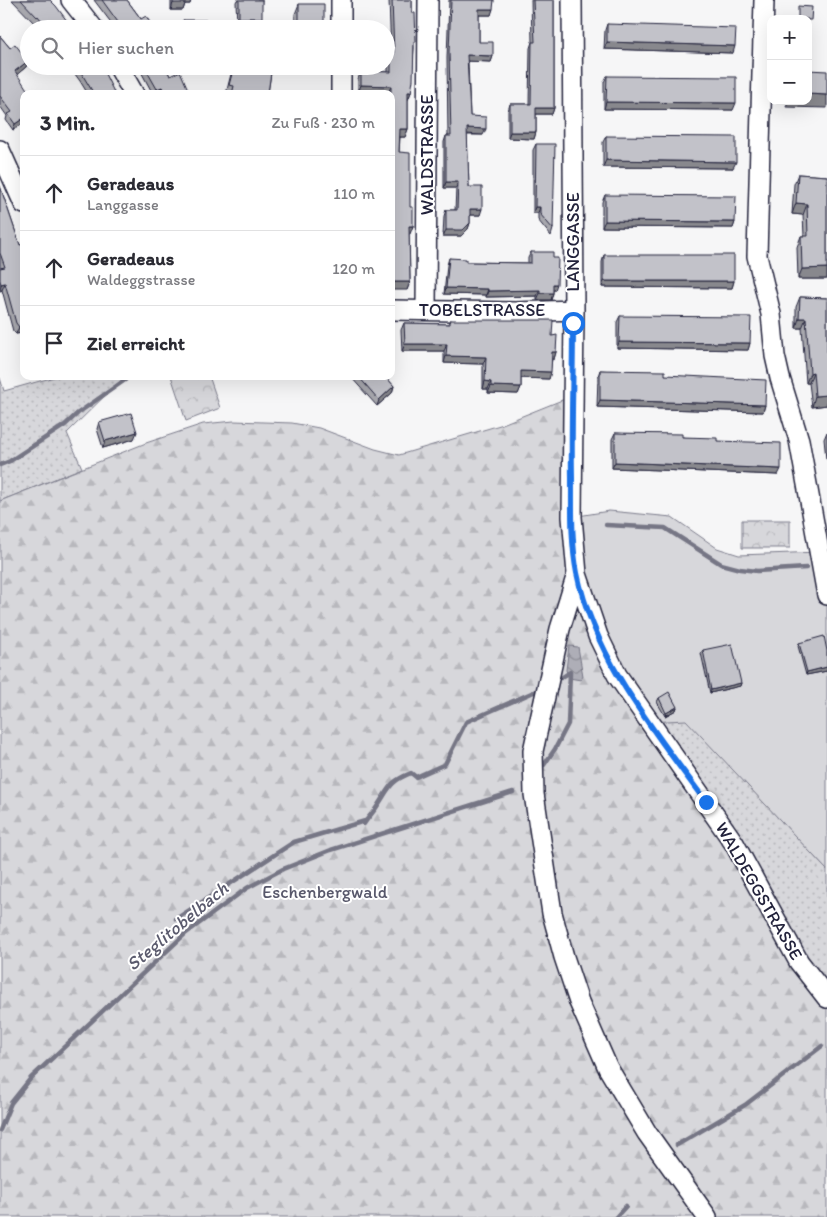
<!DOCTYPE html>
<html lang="de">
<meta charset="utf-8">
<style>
body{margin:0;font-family:Itim,sans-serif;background:#f7f7f7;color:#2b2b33}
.controls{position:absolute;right:15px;top:15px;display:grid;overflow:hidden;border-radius:10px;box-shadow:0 5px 20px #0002}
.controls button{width:45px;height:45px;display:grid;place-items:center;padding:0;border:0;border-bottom:1px solid #e1e1e2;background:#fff;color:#2b2b33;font:25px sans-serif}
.stop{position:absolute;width:15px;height:15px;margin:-11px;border:4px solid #1a73e8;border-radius:50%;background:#fff}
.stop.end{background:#1a73e8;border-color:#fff;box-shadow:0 1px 5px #0008}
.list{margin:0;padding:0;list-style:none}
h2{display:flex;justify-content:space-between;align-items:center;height:65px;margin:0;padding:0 20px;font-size:21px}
h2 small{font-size:16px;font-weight:400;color:#7c7c81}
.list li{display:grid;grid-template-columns:32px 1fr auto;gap:15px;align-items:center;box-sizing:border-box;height:75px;padding:0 20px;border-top:1px solid #e1e1e2}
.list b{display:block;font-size:19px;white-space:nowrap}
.list p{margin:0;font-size:16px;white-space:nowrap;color:#7c7c81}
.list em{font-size:16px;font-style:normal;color:#7c7c81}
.icon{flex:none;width:28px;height:28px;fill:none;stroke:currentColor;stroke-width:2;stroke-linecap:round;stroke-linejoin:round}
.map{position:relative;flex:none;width:827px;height:1217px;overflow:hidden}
.search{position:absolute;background:#fff;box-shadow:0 5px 20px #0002;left:20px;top:20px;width:375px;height:55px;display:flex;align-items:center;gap:12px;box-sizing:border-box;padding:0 18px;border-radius:28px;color:#7c7c81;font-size:19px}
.panel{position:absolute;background:#fff;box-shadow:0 5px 20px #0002;left:20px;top:90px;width:375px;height:290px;border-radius:10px}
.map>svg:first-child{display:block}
.grass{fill:url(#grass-dots);stroke:#7c7c8b}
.forest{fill:url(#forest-firs);stroke:#7c7c8b}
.park{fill:url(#park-crowns);stroke:#7c7c8b}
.garden{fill:#d7d7db;stroke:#7c7c8b}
.water{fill:url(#water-waves);stroke:#767685}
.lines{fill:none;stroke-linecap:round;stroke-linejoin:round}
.stream{stroke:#767685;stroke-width:4.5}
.minor-casing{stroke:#22223b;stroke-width:22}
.minor{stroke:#fff;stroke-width:19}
.wall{fill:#a7a7ad;stroke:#22223b}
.shaded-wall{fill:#88888d;stroke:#22223b}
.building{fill:#c2c2c9;stroke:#22223b}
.route{stroke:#1a73e8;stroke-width:6}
.labels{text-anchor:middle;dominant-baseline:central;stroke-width:4;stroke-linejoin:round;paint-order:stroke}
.street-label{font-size:18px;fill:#22223b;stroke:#fff}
.park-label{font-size:18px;fill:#58586b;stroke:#fff}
.water-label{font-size:19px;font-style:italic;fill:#5a5a6d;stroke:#fff}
</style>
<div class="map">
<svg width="827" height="1217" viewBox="0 0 827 1217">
<defs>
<pattern id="grass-dots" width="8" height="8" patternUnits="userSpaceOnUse" patternTransform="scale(1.25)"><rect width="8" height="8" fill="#d7d7db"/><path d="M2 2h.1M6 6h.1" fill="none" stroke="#b8b8bd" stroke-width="1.8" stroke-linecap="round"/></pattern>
<pattern id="forest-firs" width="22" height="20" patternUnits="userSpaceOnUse" patternTransform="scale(1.25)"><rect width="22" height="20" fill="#d7d7db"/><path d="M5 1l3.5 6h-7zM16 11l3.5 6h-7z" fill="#b8b8bd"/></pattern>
<pattern id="park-crowns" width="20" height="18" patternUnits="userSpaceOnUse" patternTransform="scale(1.25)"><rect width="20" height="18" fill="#d7d7db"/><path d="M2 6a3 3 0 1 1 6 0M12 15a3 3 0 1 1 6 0" fill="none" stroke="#b8b8bd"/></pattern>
<pattern id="water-waves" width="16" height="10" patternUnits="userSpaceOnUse" patternTransform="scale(1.25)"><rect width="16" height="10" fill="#aeaeb7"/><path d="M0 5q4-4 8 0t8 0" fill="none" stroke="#8d8d96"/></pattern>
</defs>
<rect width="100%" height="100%" fill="#f6f6f7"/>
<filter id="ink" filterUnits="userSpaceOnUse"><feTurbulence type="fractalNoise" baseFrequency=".02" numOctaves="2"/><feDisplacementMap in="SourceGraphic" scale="10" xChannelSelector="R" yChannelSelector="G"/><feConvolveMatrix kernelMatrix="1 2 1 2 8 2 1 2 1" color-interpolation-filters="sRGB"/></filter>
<g filter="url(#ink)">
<path class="grass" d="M58 376H125L67 433 82 468 0 501V378L4 391Z
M686 719 827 870V998L649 722Z"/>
<path class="forest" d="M572 396 586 602 827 998V1217H0V501L146 443 203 424 234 421 292 423 319 428 375 449 399 455 500 425Z"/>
<path class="park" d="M171 376H209L220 408 186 421Z
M742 520H790V548H742Z"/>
<path class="garden" d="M609 511 672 517 717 548 739 555 819 552 827 595V870L686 720 649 722 604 649 572 517Z"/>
<path class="water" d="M569 646 578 647 583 676 581 680 569 678 566 670Z"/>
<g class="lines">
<path class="stream" d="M0 465 10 461 65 425 78 413 125 380
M606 525 665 528 721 564 740 569 757 571 806 568
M561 678 570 672
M544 765 555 749 568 724 570 673
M364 824C368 817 374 812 378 805 390 787 389 782 411 773L416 777 445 764 466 722 536 691
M176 919 294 842 365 821
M0 1130 11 1103 31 1078 185 934 247 888 283 869 331 850 513 792
M677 1145 745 1105 822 1046
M616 1217 626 1206"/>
<g class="minor-casing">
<path id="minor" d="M71 0 94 29
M341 0V29
M572 0 574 310 572 517 577 574 598 636 617 675 734 843 799 962 827 998
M764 0 757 256 771 314 775 356 780 378 799 440 827 595
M118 66 134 94
M341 66V94
M0 150 24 204
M391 310 515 312 574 310
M426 310 428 0
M577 574 560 629 533 751 534 794 552 913 564 957 579 1002 608 1068 647 1133 707 1217"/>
</g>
<use href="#minor" class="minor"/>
</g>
<path class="wall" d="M12 0H50L73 29H41L36 22 35 24Z
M94 0H127L141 19 154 29H116Z
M171 0H191L190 4H185L183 10H171Z
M237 0H262L260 24 237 25 236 2Z
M389 0H412V13L414 48 411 92 408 100V129L405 137H400L399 152 413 226 409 234 410 282 407 290 391 94 358 93V79L361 71 388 72V62L391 54Z
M449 0H494L491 15H479V42L493 56 491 62 468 61 470 116 483 135H467L469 187 480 215H470V223L468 229 461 236H443L444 216 446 210H455L456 188H444V142L446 136H448L447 58Z
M531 0H554V108L552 114H536V132L534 139 508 138V111L510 104H529L530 48 532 42Z
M299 4 324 29H295V14Z
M183 20 216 29H181Z
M607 24 733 53 604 49 605 30Z
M0 36 10 48 28 61 26 67 17 74 24 94V123L13 130 6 120 7 116 0 106Z
M69 66H101L114 94H88L80 81Z
M138 66H165L170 76 190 94H153Z
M233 66H272L268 93 274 94H226Z
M607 76 733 110 604 109V82Z
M606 136 733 168 603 167V142Z
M536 144 553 229 551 236 538 220V213H533V150Z
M798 174 827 176V279H798L797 247 801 236H804L803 215 792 214 794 184Z
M0 186 20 245H24V340L22 333 16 334 13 331 2 290 0 291Z
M605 195 735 222 733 228 602 227V202Z
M531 252 553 258 555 290H553V293L551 300H537V296L486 297V295L444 294 447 265 449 258 466 262 528 263V258Z
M604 255 734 281 732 288 602 287V262Z
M800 297 827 298V405L812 407 809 383H806L802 328H796V307Z
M620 316 750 343 748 350 617 348V322Z
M450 320 552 336 556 352 554 359H552L549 379 521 378V387L518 394 488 393V389H483V364L444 363V351H402L401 330 404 323 448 324Z
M600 370 665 375 765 405 763 412 597 407 598 376Z
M350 376H385L394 386 392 393 377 406Z
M99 422 134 439 103 448 97 429Z
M827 432V459H826L824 439Z
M615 433 682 437 717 441 778 475 612 468V439Z
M799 643 827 651V671L806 675 798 646Z
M703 650 741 683 740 686 710 693 701 653Z
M659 698 677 707 676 710 665 716 657 702Z"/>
<path class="shaded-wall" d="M184 0H191L190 4H185L183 10H171L173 3Z
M479 9H493L491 15H477Z
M239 18H262L260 24 237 25Z
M607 42 735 46 733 53 604 49Z
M467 55 493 56 491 62 465 61Z
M28 61 26 67 13 78 15 71Z
M302 66H316L314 71H300Z
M361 85 391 86 388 94 358 93Z
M162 87 160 94H155L157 89Z
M408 92H411L408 100H405Z
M808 94 827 95V108L786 107 788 101H808Z
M606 102 736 103 733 110 604 109Z
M536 108H554L552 114H534Z
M24 118V123L13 130 15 124Z
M467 128 486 129 483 135 465 134Z
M400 129H408L405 137H397Z
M510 132H536L534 139 508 138Z
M606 160 736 162 733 168 603 167Z
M446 182H458L456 188H444Z
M796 203 807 204 803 215 792 214Z
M535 207H540L538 213H533Z
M470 209H482L480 215H468Z
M605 221 735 222 733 228 602 227Z
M470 223 468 229 461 236H443L446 230Z
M409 226H413L410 234H406Z
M827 268V279H798L802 269Z
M604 281H734L732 288 602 287Z
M391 282H410L407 290H391Z
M5 283 2 290 0 291 1 284Z
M553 284H557L555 290H551Z
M446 288 488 289 486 295 444 294Z
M540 290 537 296 486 297 488 291Z
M540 293H553L551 300H537Z
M799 318H806L802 328H796Z
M24 326 22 333 16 334 19 327Z
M619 342 750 343 748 350 617 348Z
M405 344H447L444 351H402Z
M552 352H556L554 359H549Z
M446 356 486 357 483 364 444 363Z
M521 371 551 372 549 379 519 378Z
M813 372 809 383H806L810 373Z
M485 381 491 382 488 389H483Z
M394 386 392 393 377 406 379 400Z
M491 386 521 387 518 394 488 393Z
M827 395V405L812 407 815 396Z
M600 400 765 405 763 412 597 407Z
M137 432 134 439 103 448 105 441Z
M615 462 781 469 778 475 612 468Z
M827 667V671L806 675 807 672Z
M741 683 740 686 710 693 711 690Z
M677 707 676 710 665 716 666 713Z"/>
<path class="building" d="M21 0H50L56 6 73 29H48L38 16 37 17Z
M102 0H127L141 19 146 16 154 29H123Z
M173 0H185V3H173Z
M239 0H262V18H239Z
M392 0H412V13H415L416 42H414L413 80 411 92H408V129H400L399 152 410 153V207H413V226H409L410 282H391V86L361 85V71L391 72V54H394Z
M451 0H494L493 9H479V42H493V56L467 55 470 116 486 117V129L467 128 469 187H482V209H470V223L463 230H446V210H457L458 182H446V136H451L449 52Z
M533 0H554V108H536V132H510V104H531L532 42H535Z
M299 4H324V29H299Z
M798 6 812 7 811 20H808V19H798Z
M183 20H216V29H183Z
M607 24 736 28 735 46 607 42Z
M0 36 10 48 15 44 28 61 15 71 30 94H24V118L15 124 8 114 12 112 0 96Z
M76 66H101L114 92 112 94H94L82 74Z
M144 66H165L170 76 180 71 190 94H165L162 87 157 89Z
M234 66H272L268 93 274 94H232L234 86 229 85Z
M808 70 827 71V95L808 94Z
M607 76 736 77V103L606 102Z
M606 136 736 137V162L606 160Z
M536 144H555L553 229 540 214V207H535Z
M798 174 827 176V268L802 269 801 236H808L807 204 796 203Z
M0 186 20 245 24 244V326L19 327 16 323 5 283 1 284 0 280V268L5 267 0 253Z
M605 195 736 196 735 222 605 221Z
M531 252H553V258H558L557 284H553V293H540V290L488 291V289L446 288 449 258 466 259V262L531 263Z
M604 255H734V281H604Z
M800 297 827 298V395L815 396 813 372 810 373 806 318H799Z
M620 316 751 317 750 343 619 342Z
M450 320H553L552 336 557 335 556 352H552L551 372 521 371V387L491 386V382L485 381 486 357 446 356 447 344H405L404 323 450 324Z
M600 370 665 371V375L766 380 765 405 600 400Z
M358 376H385L394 386 379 400Z
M131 413 137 432 105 441 99 422Z
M615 433 682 434V437L717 438V441L781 443V469L615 462Z
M824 636 827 651V667L807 672 799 643Z
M732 644 741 683 711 690 703 650Z
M669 692 677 707 666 713 659 698Z"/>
</g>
<g class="lines" filter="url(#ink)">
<path class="route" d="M573 323C573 375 571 427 572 478 572 510 571 542 577 573 595 660 655 732 706 802"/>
</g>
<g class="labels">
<g class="street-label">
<text transform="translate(427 155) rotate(-90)">WALDSTRASSE</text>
<text transform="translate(573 242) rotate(-90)">LANGGASSE</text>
<text x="482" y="310">TOBELSTRASSE</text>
<text transform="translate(759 891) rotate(60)">WALDEGGSTRASSE</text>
</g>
<g class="park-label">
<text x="325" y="892">Eschenbergwald</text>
</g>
<g class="water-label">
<text transform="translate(177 926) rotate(-40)">Steglitobelbach</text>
</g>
</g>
</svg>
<div class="controls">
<button>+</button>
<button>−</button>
</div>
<div class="stop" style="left:573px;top:323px"></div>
<div class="stop end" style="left:706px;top:802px"></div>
<div class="search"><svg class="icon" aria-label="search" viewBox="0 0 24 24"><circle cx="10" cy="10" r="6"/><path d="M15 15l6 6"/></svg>Hier suchen</div>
<section class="panel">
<h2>3 Min.<small>Zu Fuß · 230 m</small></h2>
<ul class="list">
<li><svg class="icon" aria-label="ahead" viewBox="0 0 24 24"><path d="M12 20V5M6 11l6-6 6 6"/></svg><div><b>Geradeaus</b><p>Langgasse</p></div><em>110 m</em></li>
<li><svg class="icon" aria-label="ahead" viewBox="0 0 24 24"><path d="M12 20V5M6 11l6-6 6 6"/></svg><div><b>Geradeaus</b><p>Waldeggstrasse</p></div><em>120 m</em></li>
<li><svg class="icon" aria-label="arrive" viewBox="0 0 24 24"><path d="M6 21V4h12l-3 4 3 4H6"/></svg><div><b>Ziel erreicht</b></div></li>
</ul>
</section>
</div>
